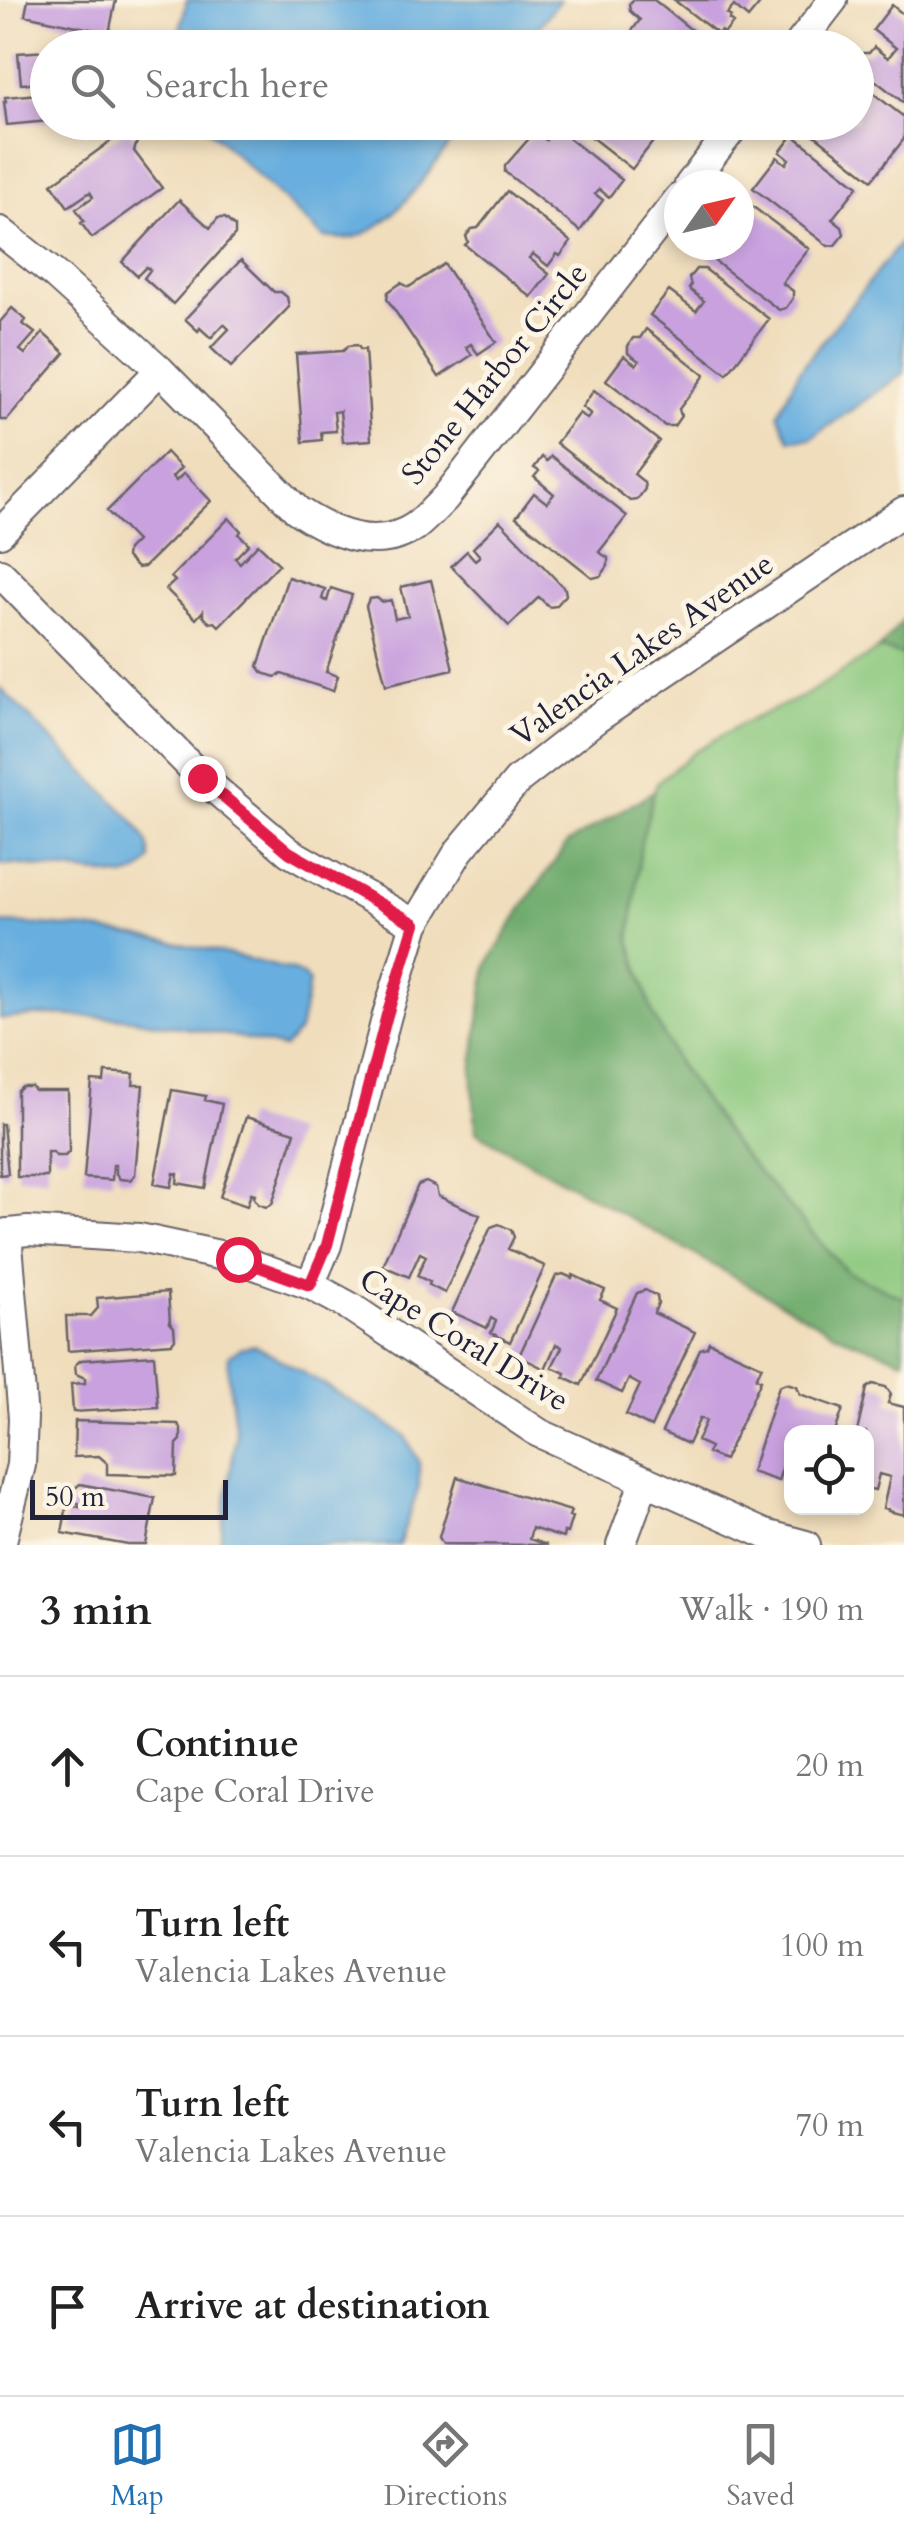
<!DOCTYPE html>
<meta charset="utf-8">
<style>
body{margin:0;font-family:Cardo,serif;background:#f6f6f6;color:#222}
.controls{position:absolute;right:30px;bottom:30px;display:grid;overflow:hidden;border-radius:20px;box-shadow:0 5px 15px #0003}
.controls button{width:90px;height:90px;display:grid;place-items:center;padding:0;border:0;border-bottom:2px solid #e0e0e0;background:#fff;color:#222;font:50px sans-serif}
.compass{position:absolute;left:664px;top:170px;width:90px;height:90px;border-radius:50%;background:#fff;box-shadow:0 5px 15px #0003;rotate:56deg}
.scale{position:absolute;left:30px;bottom:25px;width:198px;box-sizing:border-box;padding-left:10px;border:5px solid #22223b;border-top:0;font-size:28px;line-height:35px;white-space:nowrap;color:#22223b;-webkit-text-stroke:8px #fcf5e5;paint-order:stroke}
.stop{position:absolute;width:30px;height:30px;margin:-22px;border:8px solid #e11d48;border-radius:50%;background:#fff}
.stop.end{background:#e11d48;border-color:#fff;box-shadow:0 2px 10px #0008}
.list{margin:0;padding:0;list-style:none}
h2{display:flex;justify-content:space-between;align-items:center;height:130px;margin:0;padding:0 40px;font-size:42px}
h2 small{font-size:32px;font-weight:400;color:#767676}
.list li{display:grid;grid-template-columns:65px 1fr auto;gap:30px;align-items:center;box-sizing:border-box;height:180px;padding:0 40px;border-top:2px solid #e0e0e0}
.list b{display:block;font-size:38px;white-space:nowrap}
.list p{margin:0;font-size:32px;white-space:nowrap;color:#767676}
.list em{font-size:32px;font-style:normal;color:#767676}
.icon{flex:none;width:55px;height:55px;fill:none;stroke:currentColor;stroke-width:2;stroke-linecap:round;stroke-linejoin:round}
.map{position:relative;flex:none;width:904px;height:1545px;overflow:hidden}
.search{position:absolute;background:#fff;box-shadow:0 5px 15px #0003;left:30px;right:30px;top:30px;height:110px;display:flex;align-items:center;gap:25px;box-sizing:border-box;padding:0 35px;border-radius:55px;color:#767676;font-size:38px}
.sheet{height:850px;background:#fff}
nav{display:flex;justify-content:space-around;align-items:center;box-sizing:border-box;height:140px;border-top:2px solid #e0e0e0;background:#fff;font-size:28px;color:#767676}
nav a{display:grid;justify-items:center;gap:5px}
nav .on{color:#1f6fb2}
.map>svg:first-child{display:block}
.green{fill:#8bc87e;stroke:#56755c;stroke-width:2.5}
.forest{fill:#70ac6d;stroke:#496754;stroke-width:2.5}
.water{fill:#67afdf;stroke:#44688d;stroke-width:2.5}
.building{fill:#c8a1de}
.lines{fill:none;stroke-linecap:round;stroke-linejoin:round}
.minor-casing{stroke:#6a6368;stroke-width:32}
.minor{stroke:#fff;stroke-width:28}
.route{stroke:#e11d48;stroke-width:12}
.labels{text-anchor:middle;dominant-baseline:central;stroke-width:10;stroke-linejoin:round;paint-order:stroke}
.street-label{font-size:32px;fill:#22223b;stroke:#fcf5e5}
</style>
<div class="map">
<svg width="904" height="1545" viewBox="0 0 904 1545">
<rect width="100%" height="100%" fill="#fcf5e5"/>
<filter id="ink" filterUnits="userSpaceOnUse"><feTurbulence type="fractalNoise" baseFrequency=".01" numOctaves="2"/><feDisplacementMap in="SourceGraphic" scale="20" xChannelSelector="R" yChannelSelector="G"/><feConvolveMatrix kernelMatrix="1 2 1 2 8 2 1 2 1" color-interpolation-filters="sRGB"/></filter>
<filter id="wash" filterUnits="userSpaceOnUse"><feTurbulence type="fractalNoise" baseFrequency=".0048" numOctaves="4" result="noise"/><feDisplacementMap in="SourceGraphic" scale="40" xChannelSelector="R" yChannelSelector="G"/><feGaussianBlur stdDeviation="2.25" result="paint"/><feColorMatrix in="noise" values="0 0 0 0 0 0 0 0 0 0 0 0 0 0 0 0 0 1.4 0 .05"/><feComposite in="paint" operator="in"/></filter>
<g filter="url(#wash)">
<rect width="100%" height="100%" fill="#f0ddbc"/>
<path class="green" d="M879 649 904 655V1298L847 1272 736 1147 678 1063 653 1015 630 940 641 842 657 782 697 750 741 724 804 696Z"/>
<path class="forest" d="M904 619V655L879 649Z
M654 791 641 842 630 940 653 1015 678 1064 736 1147 847 1272 904 1298V1360L838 1335 476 1132 472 1072 487 965 525 903 568 843Z"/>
<path class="water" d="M187 0H560L523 47H176Z
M202 123H465C438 158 399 224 355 237 345 240 333 238 323 237Z
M904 238V373L811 438 789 439 778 414 799 371Z
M0 688 130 817C141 832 151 842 150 861L138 873 125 877 13 864 0 865Z
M0 923C101 925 193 944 290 970L303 975 309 982 299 1031 284 1048 233 1036 126 1018 46 1015 0 1019Z
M255 1345 320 1382 405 1435 419 1462V1487L399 1545H220L236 1434 228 1373 229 1355 241 1348Z"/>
<g id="blocks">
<path class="building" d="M28 0H116L109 33 25 15Z
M633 0H654L714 48H619L640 20 630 11 629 4Z
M674 0H763L748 18 734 6 727 14 731 17 729 20 733 23 724 34 721 31 718 34Z
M892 5 904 15V103L858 67 856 64 863 53H869L874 47 888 58 896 48 873 30Z
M48 51V121L7 125 4 102H6L5 97 38 94 37 83 21 84 18 53Z
M856 80 904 117V139L872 180 807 129 806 122H856Z
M572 122H638L636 125 655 139 632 169Z
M556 128 622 180 609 197 599 189 595 194 603 200 580 231 505 172V166L533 134 537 133 546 140Z
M123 132 131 133 137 142 134 151 162 188 92 238 81 223 84 221 76 209 93 197 90 192 68 207 52 184Z
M793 135 858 186 832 219 842 227 844 234 835 245 828 246 753 188 777 157 786 164 789 159 780 152Z
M507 191 571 242 560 256 557 254 548 266 533 254 529 258 549 274 531 297 465 245 468 242 466 236 472 229 478 228Z
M179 200 210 228 218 218H225L235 227V235L173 304 144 278 150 270 146 267 137 276 122 262Z
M744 200 809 249 782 283 793 291V298L786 308 779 310 704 253 710 245H739V207Z
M241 260 274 292H281L287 297 289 307 231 367 211 348 229 329 224 324 211 338 200 328 198 331 185 319Z
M444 264 496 342 478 354 471 344 466 347 472 355 439 377 387 299 388 292 401 283 409 287Z
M696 269H705L769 319 727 374 650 315 669 291 696 311 704 301 689 289 691 286 689 278Z
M12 308 26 320 23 324 35 333 20 350 25 354 43 333 65 353 7 420H0V322Z
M646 329 705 375 679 409 681 416 674 426H665L606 380 624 356 636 365 639 361 628 353V346L633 338H640Z
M357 345 361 350 365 349 371 440 343 442 340 411 334 412 336 431 321 432 322 440 303 442 296 354 343 351 348 346Z
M594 390 659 441 634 474 644 482 645 489 637 500 630 501 556 443 579 413 587 419 591 414 582 407Z
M166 452 181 468 172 477 176 481 184 473 211 501 144 567 137 568 126 557 127 550 136 541 107 511Z
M551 456 627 516 599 552 608 558V566L601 576 593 578 516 517 534 493 547 503 554 494 534 477 539 471 534 468 542 457 547 461Z
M229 518 241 531 239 534 249 544 235 558 240 563 258 544 279 564 219 626 215 622 210 623 203 616V611L196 619 166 589 175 581 171 577Z
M500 521 565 589 566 595 556 606 549 607 539 597 509 626 451 566 467 551 475 560 480 556 473 548Z
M288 577 325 589 322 599 327 601 331 588 352 595 326 672 338 676 333 691 282 674 275 677 263 673 258 666Z
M431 580 453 669 386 685 366 606 369 599 377 598 382 602 391 600 395 619 408 616 401 587Z
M105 1072 134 1074 133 1085H143L135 1175 130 1180 120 1179 116 1174V1165H113L112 1180 84 1178 92 1081 104 1082Z
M22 1087H32L35 1091H68L69 1152 65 1156H56L53 1152H47V1177H17V1092Z
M172 1090 206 1096 205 1100 222 1104 205 1188 177 1183 178 1174 174 1173 171 1187 154 1184Z
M246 1117 295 1132 272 1204 266 1207 258 1204 254 1198 255 1194 251 1193 247 1206 220 1197Z
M0 1124H3L8 1174 0 1175Z
M426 1182 436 1187 438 1196 480 1215 445 1293 429 1285 430 1282 417 1276 426 1256 420 1253 409 1277 383 1266 418 1185Z
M499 1224 511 1230 514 1237 508 1249 545 1266 510 1342 491 1333 496 1321 491 1318 487 1328 452 1312 491 1227Z
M563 1274 572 1278 573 1275 605 1290 600 1300 617 1308 581 1385 564 1377 565 1373 552 1367 562 1347 556 1344 545 1369 519 1356 556 1276Z
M645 1290 657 1296 658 1303 654 1313 695 1332 651 1427 626 1415 640 1385 629 1379 622 1393 596 1381 637 1293Z
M168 1292 170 1323 174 1327 175 1339 172 1343 68 1351 66 1316H91L98 1308 97 1298Z
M709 1342 762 1366 756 1378 761 1380 724 1460 707 1453 710 1447 697 1441 706 1421 700 1418 688 1444 662 1432 700 1349 707 1347Z
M154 1355 158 1407 73 1412 71 1384 85 1383V1378L76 1374 75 1365 81 1360Z
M786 1383 797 1386 800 1394 843 1409 835 1432H792V1455L787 1454 778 1481 751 1472 779 1386Z
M873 1384 886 1387 891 1394 888 1403 904 1407V1515L888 1511V1509L883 1508 890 1477 879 1474 875 1490 866 1488V1432H857L867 1388Z
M75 1421 178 1424 181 1428V1440L177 1444 176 1476 107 1474V1463L99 1456 74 1457Z
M457 1477 571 1511 569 1516 572 1517 567 1533 564 1532 563 1538 532 1528 529 1539 547 1545 443 1544 439 1537Z
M80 1484 155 1498 146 1545H128L62 1533 67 1505 80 1507 81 1504 77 1503 73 1496 74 1489Z"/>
</g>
</g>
<g filter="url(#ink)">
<use href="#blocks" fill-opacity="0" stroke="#6a6368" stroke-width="2.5"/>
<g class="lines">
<g class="minor-casing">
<path id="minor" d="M796 48 833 0
M689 185 738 122
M0 231 54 274 160 370 297 510C331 533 377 553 416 526 426 518 436 507 445 498L679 198
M0 533 160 370
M0 573 202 778 289 852 415 924 459 851 518 780 596 719 904 511
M0 1234 28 1231 139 1238 238 1259 310 1285 349 1306 539 1433 765 1534 806 1545
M310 1285 327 1245 387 1015 415 924
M1 1545 21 1465 23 1418 7 1233
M621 1545 645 1480"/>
</g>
<use href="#minor" class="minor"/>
</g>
</g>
<g class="lines" filter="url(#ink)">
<path class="route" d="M202 778 289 852 415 924 387 1015 327 1245 310 1285 238 1259"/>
</g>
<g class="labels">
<g class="street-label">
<text transform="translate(495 374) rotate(-51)">Stone Harbor Circle</text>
<text transform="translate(642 650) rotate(-35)">Valencia Lakes Avenue</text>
<text transform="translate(464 1340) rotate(32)">Cape Coral Drive</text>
</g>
</g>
</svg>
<div class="controls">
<button><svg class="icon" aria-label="locate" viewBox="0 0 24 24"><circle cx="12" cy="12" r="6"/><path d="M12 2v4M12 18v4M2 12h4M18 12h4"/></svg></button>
</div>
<svg class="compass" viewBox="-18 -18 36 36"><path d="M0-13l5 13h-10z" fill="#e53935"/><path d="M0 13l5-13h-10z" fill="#767676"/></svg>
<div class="scale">50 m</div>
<div class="stop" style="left:238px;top:1259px"></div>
<div class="stop end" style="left:202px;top:778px"></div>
<div class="search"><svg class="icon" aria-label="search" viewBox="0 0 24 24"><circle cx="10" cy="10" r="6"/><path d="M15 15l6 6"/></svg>Search here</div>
</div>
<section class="sheet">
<h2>3 min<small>Walk · 190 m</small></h2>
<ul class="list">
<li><svg class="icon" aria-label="ahead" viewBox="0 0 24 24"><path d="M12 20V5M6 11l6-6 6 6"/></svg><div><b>Continue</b><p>Cape Coral Drive</p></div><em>20 m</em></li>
<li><svg class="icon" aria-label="left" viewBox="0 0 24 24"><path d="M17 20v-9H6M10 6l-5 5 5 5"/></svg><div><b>Turn left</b><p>Valencia Lakes Avenue</p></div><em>100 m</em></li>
<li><svg class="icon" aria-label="left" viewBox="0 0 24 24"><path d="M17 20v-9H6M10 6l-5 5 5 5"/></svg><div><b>Turn left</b><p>Valencia Lakes Avenue</p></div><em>70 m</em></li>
<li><svg class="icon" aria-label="arrive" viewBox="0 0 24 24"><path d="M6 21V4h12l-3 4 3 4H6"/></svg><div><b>Arrive at destination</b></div></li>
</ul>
</section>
<nav>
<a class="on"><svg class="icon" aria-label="map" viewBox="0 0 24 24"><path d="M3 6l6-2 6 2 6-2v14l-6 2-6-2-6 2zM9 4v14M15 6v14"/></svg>Map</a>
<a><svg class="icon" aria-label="directions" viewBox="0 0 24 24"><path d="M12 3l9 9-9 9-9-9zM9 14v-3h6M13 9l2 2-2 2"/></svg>Directions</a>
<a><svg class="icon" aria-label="saved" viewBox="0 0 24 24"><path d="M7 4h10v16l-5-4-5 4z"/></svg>Saved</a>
</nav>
